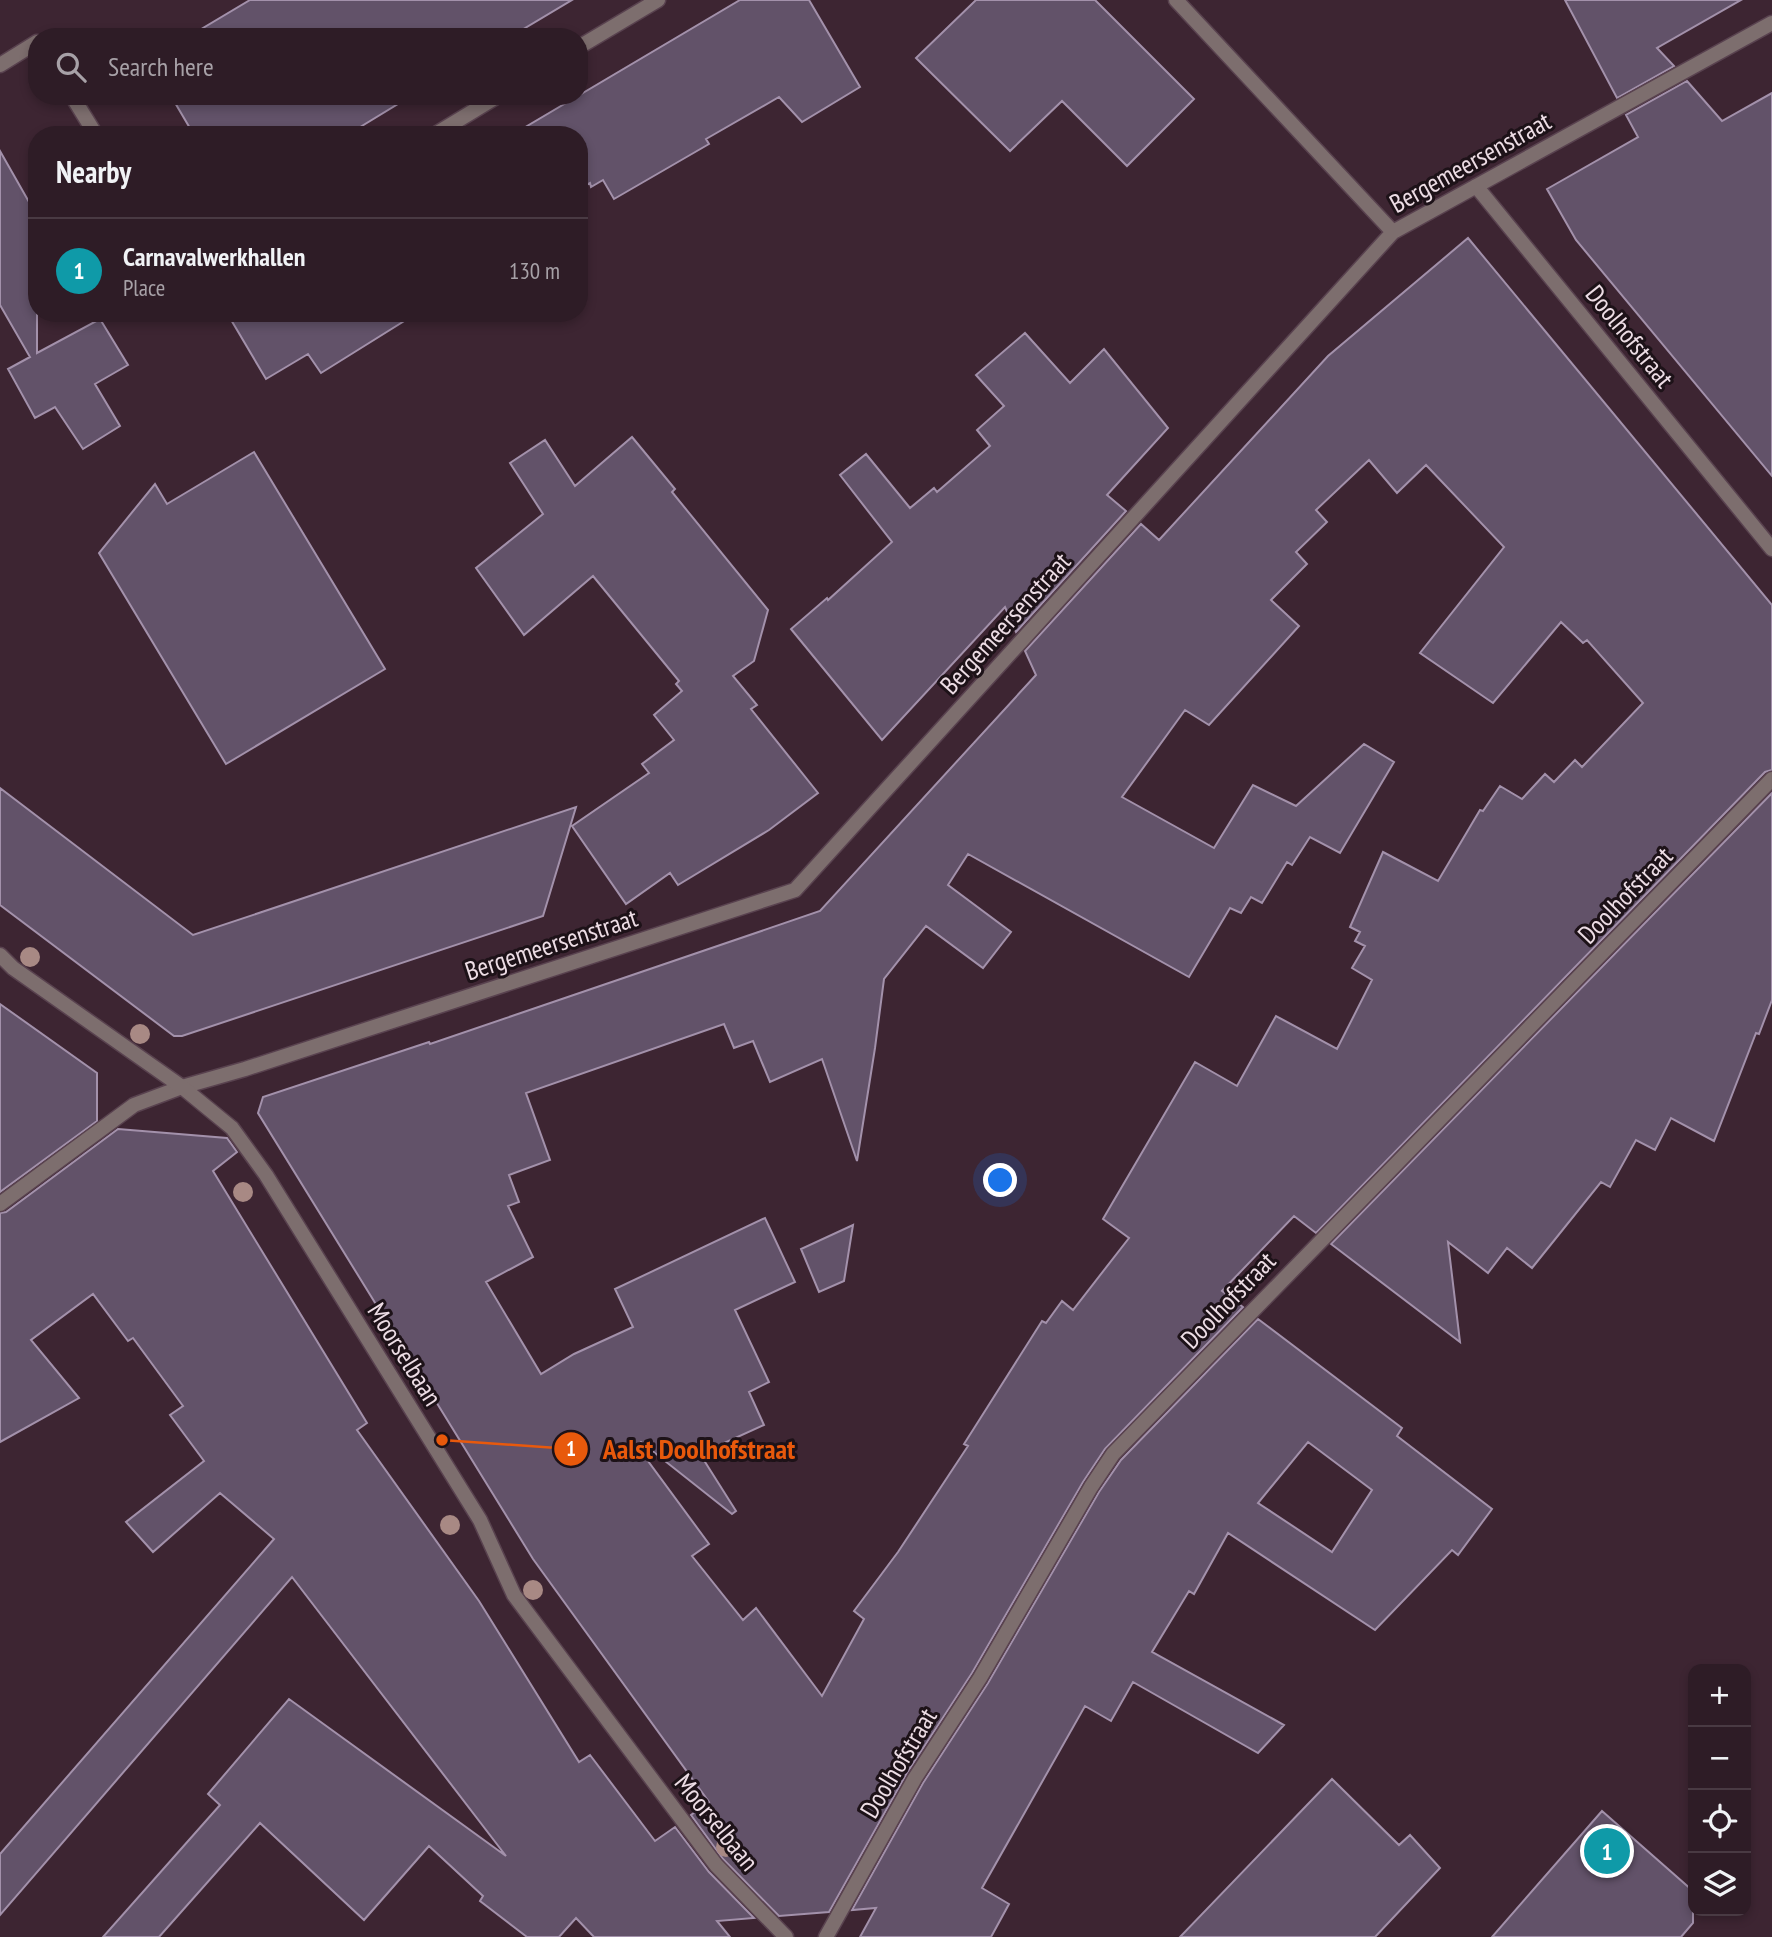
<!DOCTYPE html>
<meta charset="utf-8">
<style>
body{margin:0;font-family:"PT Sans Narrow",sans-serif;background:#3a2932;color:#f1f3f6}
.controls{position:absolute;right:21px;bottom:21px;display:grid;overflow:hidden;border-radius:14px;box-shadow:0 4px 10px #0003}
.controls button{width:63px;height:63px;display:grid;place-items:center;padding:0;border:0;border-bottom:2px solid #493a43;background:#2e1c26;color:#f1f3f6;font:35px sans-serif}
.you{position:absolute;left:1001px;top:1181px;width:24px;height:24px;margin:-18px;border:5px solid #fff;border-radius:50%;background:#1a73e8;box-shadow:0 0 0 10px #1a73e833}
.badge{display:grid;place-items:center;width:46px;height:46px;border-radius:50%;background:#55cec5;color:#fff;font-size:23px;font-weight:700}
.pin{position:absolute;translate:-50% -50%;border:4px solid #fff;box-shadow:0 2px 7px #0006}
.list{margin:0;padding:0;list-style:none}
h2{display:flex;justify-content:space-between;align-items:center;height:91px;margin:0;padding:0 28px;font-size:30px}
h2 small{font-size:23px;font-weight:400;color:#a7a1a7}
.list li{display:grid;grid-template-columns:46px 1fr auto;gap:21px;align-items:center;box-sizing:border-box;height:105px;padding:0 28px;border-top:2px solid #493a43}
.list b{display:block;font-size:26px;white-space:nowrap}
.list p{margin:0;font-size:23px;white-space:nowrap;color:#a7a1a7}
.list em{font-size:23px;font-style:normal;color:#a7a1a7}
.icon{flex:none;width:38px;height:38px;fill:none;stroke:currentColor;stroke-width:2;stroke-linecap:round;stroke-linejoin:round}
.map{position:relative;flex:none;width:1772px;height:1937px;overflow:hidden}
.search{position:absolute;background:#2e1c26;box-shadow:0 4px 10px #0003;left:28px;top:28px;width:560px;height:77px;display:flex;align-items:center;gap:18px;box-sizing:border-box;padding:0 24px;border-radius:28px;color:#a7a1a7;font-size:26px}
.panel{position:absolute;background:#2e1c26;box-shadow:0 4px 10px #0003;left:28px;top:126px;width:560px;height:196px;border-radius:28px}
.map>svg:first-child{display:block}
.building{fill:#625269;stroke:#a391ab;stroke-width:2;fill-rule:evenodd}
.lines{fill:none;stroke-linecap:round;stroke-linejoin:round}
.minor-casing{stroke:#59424f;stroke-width:17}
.tertiary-casing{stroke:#59424f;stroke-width:17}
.minor{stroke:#7d6e6e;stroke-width:14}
.tertiary{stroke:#7d6e6e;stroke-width:14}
.tree{fill:#a88984}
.labels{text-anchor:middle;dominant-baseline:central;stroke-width:6;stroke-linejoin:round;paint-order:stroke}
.street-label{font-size:26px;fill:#eddde5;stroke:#1d1218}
.leader{fill:none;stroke:#e8590c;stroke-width:2.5}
.callout-dot{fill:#e8590c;stroke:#1d1218;stroke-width:2.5}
.mark-label{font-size:21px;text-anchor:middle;font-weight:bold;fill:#fff}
.callout-label{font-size:28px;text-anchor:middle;font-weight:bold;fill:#e8590c;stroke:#1d1218;stroke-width:6;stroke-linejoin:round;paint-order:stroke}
</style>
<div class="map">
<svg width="1772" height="1937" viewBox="0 0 1772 1937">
<rect width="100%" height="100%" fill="#3d2532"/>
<path class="building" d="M250 0H572L510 37H188Z
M740 0H809L860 87 802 122 779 97 706 139 709 144 614 199 603 180 591 187 590 183 579 189V135H512Z
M976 0H1095L1194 99 1127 166 1062 101 1010 151 916 58Z
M1565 0H1741L1657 48 1674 66 1617 98Z
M1687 81 1722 121 1772 93V476L1576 240 1547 189 1638 137 1626 115Z
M171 96H411L347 135H194Z
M0 151 37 216V353L100 319 128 365 95 384 120 426 83 449 55 407 35 418 8 369 30 357 0 305Z
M1468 238 1772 605V770L1765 772 1316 1233 1294 1216 1222 1291 1243 1307 1105 1449 1083 1482 972 1673 907 1773 829 1912 779 1916 723 1859 691 1815 709 1802 533 1559 258 1113 263 1097 429 1042 430 1044 820 911 1036 675 1025 651 1141 524 1159 540 1328 356ZM1369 460 1397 493 1426 465 1504 547 1420 653 1493 703 1561 622 1583 643 1587 640 1643 703 1582 767 1575 760 1554 782 1545 774 1522 799 1500 786 1483 811 1480 810 1438 881 1383 852 1350 927 1360 932 1355 941 1365 946 1352 968 1372 980 1337 1049 1276 1016 1237 1086 1195 1062 1103 1219 1129 1238 1073 1310 1062 1301 1046 1323 1042 1321 964 1444 968 1446 898 1552 854 1611 864 1619 822 1696 756 1608 743 1620 692 1556 709 1544 637 1446 641 1442 732 1514 736 1511 700 1454 764 1425 749 1392 769 1382 735 1310 795 1282 765 1218 615 1289 633 1327 574 1354 541 1374 486 1282 533 1257 508 1206 519 1202 509 1175 550 1160 526 1093 724 1024 734 1048 753 1041 770 1082 822 1059 857 1161 875 1048 884 979 926 926 983 968 1011 932 948 885 968 854 1189 977 1230 908 1241 913 1251 897 1262 903 1287 862 1292 865 1310 837 1340 853 1394 762 1364 744 1296 806 1253 785 1214 848 1122 797 1185 710 1209 725 1299 626 1271 600 1307 564 1296 552 1327 522 1316 510Z
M227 313H417L321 373 308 354 266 379Z
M1025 333 1070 383 1104 349 1168 428 1107 495 1126 511 1016 632 1005 607 882 740 791 629 827 598 828 600 892 542 840 475 866 454 910 508 934 488 937 492 990 446 977 430 1004 406 976 375Z
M632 437 675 489 672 492 768 610 754 661 733 676 757 705 751 709 818 793 769 830 678 885 670 873 626 904 572 826 649 773 642 764 674 740 654 715 682 691 676 684 679 681 593 576 524 635 476 568 543 514 510 463 545 440 575 486Z
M254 452 385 669 226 764 99 553 155 484 167 504Z
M0 788 193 935 576 807 543 916 182 1036H174L0 905Z
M1772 793V1000L1759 1034 1756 1033 1714 1141 1671 1118 1655 1150 1636 1140 1610 1187 1601 1182 1532 1268 1507 1248 1488 1273 1448 1242 1460 1342 1331 1244Z
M0 1004 97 1073V1121L0 1192Z
M118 1129 227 1138 237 1152 213 1171 367 1423 357 1430 479 1601 579 1762 590 1755 655 1841 675 1827 709 1872 754 1918 717 1921 730 1937H594L576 1918 559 1937H527L480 1901 483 1896 429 1846 364 1920 260 1823 159 1937H103L220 1805 208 1794 289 1699 506 1856 292 1577 0 1915V1854L274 1539 220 1493 153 1552 126 1522 204 1461 170 1415 183 1406 133 1338 128 1341 93 1294 31 1340 79 1398 0 1442V1213L6 1212Z
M853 1225 844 1281 819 1292 801 1249Z
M1258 1319 1402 1428 1397 1436 1492 1509 1458 1555 1452 1550 1375 1630 1228 1533 1194 1594 1189 1591 1152 1652 1284 1725 1258 1753 1133 1682 1111 1721 1085 1706 982 1888 1009 1904 991 1937H860L876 1908 852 1910 923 1783 988 1683 1099 1492 1121 1460ZM1308 1442 1372 1490 1332 1552 1258 1503Z
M1332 1779 1399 1845 1410 1835 1440 1868 1375 1937H1180Z
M1602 1811 1693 1891V1923L1681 1937H1492Z"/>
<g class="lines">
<g class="minor-casing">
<path id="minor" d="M1176 0 1393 232
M579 47 658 0
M0 65 37 42
M72 96 96 135
M434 135 498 96
M1476 186 1772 549
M0 1204 134 1105 182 1087 245 1069 795 890 1393 232 1772 23
M826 1937 915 1778 980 1678 1091 1487 1113 1454 1772 779"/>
</g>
<g class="tertiary-casing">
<path id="tertiary" d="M0 955 13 968 182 1087 232 1128 266 1175 480 1520 514 1595 716 1865 786 1937"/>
</g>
<use href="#minor" class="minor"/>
<use href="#tertiary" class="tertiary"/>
</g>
<g class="tree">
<circle cx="30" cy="957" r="10"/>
<circle cx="140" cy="1034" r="10"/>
<circle cx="243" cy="1192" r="10"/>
<circle cx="450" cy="1525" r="10"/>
<circle cx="533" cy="1590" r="10"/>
<circle cx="726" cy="1847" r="10"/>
</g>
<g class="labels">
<g class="street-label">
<text transform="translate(1470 162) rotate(-29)">Bergemeersenstraat</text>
<text transform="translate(1630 336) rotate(51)">Doolhofstraat</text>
<text transform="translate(1005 623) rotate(-48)">Bergemeersenstraat</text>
<text transform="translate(1625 895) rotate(-46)">Doolhofstraat</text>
<text transform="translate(551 944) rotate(-18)">Bergemeersenstraat</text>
<text transform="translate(1228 1300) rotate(-46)">Doolhofstraat</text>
<text transform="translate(405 1354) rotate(58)">Moorselbaan</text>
<text transform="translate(898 1763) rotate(-59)">Doolhofstraat</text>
<text transform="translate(717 1822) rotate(51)">Moorselbaan</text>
</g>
</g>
<path class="leader" d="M442 1440L571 1449"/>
<g class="callout-dot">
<circle cx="442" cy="1440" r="7"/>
<circle cx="571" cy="1449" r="18"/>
</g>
<g class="mark-label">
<text x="571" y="1456">1</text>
</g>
<g class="callout-label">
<text x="699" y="1459">Aalst Doolhofstraat</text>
</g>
</svg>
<div class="controls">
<button>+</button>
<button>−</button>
<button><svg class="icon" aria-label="locate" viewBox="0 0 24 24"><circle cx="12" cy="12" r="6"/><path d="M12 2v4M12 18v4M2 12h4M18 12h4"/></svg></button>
<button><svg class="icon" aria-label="layers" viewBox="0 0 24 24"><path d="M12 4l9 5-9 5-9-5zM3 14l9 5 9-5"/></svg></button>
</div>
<div class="you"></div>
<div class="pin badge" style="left:1607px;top:1851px;background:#0f9aa8">1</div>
<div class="search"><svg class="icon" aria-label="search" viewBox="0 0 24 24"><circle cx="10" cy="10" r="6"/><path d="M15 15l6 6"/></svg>Search here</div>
<section class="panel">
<h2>Nearby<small></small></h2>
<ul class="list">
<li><span class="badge" style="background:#0f9aa8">1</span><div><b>Carnavalwerkhallen</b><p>Place</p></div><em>130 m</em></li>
</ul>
</section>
</div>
